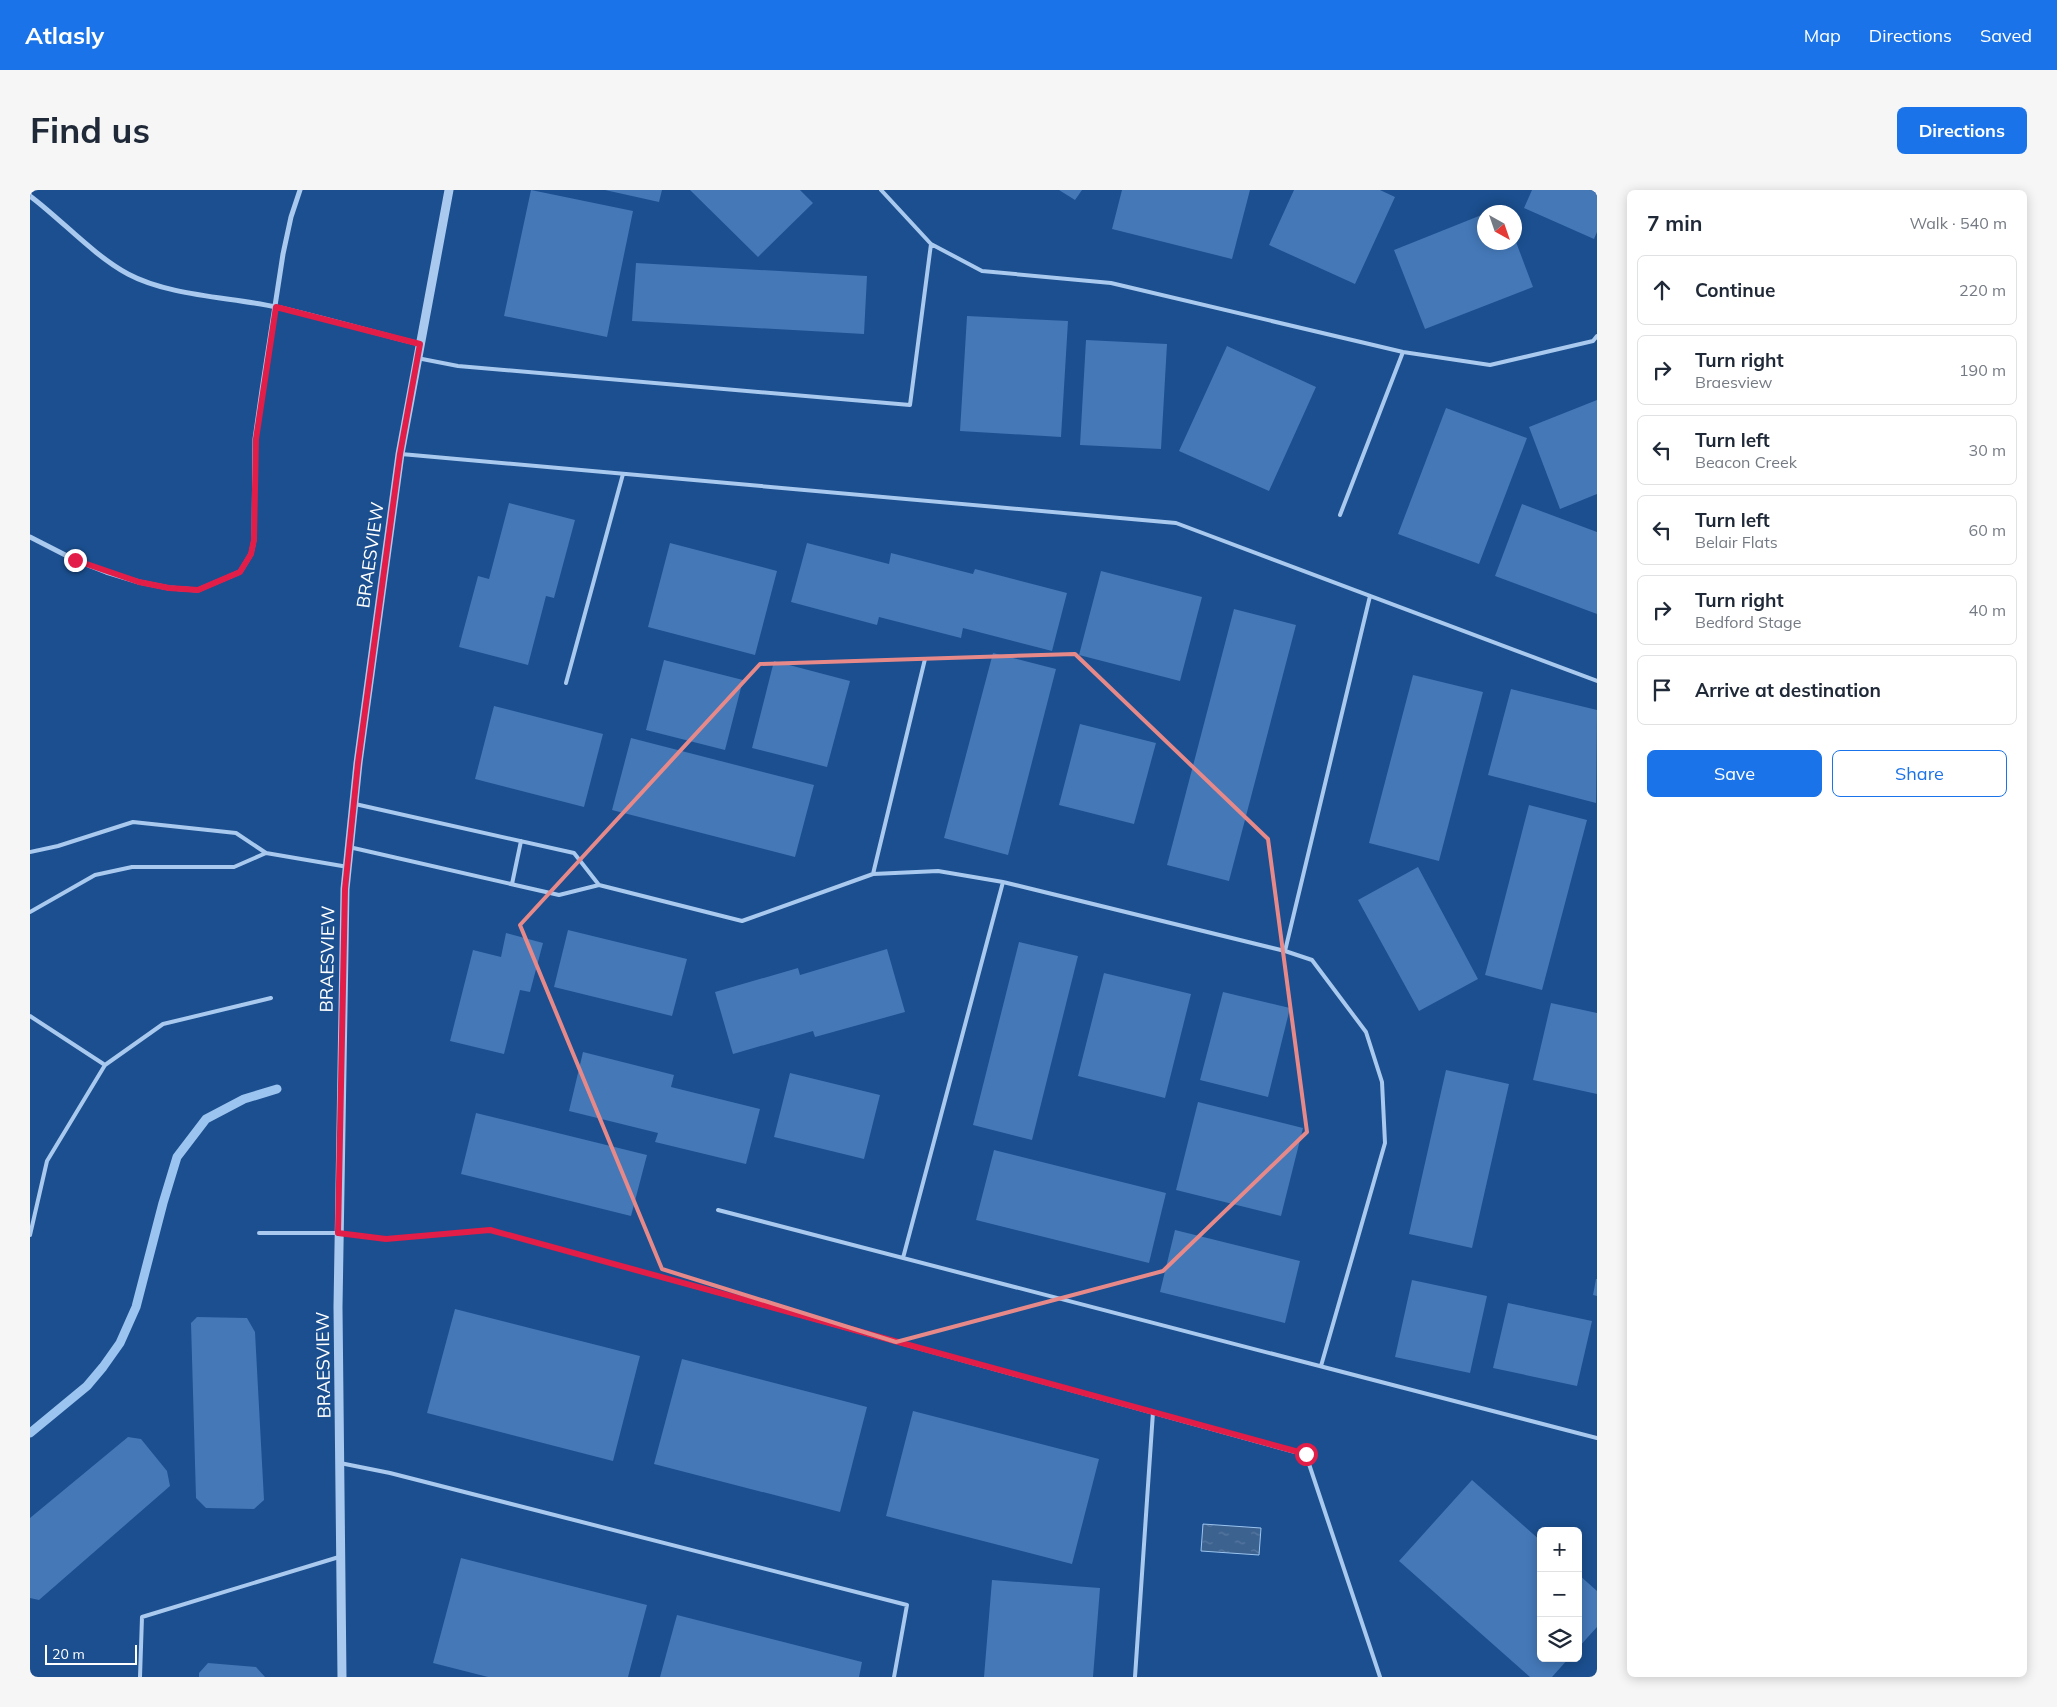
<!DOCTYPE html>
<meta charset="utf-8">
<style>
body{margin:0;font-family:Mulish,sans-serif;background:#f6f6f7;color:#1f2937}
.controls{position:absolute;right:15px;bottom:15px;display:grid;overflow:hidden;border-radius:8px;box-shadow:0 2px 12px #0003}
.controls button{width:45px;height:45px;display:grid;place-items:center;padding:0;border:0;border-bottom:1px solid #e0e1e3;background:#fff;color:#1f2937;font:25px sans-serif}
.compass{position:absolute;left:1447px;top:15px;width:45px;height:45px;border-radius:50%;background:#fff;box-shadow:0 2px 12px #0003;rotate:140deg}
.scale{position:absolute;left:15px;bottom:12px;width:92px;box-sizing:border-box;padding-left:5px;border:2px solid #fff;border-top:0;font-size:14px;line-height:18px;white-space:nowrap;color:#fff;-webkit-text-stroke:4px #1b4f8f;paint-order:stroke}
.stop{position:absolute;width:15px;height:15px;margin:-11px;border:4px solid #e11d48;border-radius:50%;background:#fff}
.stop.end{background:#e11d48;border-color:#fff;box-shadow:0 1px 5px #0008}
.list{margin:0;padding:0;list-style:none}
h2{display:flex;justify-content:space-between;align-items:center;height:65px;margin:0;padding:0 20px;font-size:21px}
h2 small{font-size:16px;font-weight:400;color:#747a83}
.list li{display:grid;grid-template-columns:32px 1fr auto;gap:15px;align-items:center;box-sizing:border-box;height:70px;margin:0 10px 10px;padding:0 10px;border:1px solid #e0e1e3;border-radius:8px}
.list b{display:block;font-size:19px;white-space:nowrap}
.list p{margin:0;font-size:16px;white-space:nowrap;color:#747a83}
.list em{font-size:16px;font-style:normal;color:#747a83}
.actions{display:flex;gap:10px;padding:15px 20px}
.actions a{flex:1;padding:11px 0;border:1px solid #1a73e8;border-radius:8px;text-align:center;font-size:18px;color:#1a73e8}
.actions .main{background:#1a73e8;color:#fff}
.icon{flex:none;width:28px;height:28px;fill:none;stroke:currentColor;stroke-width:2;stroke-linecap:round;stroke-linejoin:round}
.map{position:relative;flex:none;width:1567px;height:1487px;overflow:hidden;border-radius:8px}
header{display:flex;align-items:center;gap:30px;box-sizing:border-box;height:70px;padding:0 25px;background:#1a73e8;color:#fff}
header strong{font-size:24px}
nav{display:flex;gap:28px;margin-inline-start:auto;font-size:18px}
.intro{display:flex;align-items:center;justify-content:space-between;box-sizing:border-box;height:120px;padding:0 30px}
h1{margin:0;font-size:35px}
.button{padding:12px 22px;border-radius:8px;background:#1a73e8;color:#fff;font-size:18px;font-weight:700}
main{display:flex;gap:30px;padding:0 30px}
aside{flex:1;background:#fff;border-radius:8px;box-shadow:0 2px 12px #0003}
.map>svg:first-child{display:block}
.water{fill:url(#water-ripples);stroke:#9cc4f0}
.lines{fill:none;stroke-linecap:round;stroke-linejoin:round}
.stream{stroke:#9cc4f0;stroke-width:9}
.building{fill:#4478b7}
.service{stroke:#a9c9ee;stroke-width:4}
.minor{stroke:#a9c9ee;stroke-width:5}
.tertiary{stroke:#a9c9ee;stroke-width:9}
.route{stroke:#e11d48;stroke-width:6}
.marked{fill:none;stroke:#e88989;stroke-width:4;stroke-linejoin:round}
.labels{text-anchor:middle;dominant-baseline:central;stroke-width:4;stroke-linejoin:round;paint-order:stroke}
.street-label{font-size:18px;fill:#fff;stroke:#1b4f8f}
</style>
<header>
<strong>Atlasly</strong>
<nav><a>Map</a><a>Directions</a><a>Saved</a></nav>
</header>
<div class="intro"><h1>Find us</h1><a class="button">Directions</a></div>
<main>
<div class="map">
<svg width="1567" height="1487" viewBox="0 0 1567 1487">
<defs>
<pattern id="water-ripples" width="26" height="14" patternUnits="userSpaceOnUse" patternTransform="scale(1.25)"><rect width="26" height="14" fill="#3c6290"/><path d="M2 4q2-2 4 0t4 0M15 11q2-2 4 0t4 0" fill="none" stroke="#597aa1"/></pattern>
</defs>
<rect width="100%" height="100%" fill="#1b4f8f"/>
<path class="water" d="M1173 1334 1231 1338 1229 1365 1171 1361Z"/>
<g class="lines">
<path class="stream" d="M0 1243 57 1196 73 1177 90 1153 106 1117 133 1013 147 967 176 929 214 909 247 899"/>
</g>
<path class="building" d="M501 0 603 21 577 147 474 126Z
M575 0H632L629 12Z
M660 0H770L783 13 728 67Z
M1029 0H1052L1045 10Z
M1092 0H1220L1202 69 1082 39Z
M1264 0H1350L1365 7 1325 94 1239 55Z
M1502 0H1567V42L1564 49 1494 18Z
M1472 17 1474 22H1458Z
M1454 24V52H1486L1503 97 1395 139 1364 60Z
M606 73 837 86 834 144 602 131Z
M937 126 1038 131 1031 247 930 241Z
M1056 150 1137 154 1131 259 1050 255Z
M1197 156 1286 197 1239 301 1149 261Z
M1567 210V304L1530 319 1499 237Z
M1416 218 1497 248 1449 374 1368 344Z
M479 313 545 330 524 408 516 406 498 475 429 457 448 386 459 389Z
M1492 314 1567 342V424L1465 386Z
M640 353 747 381 725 465 618 437Z
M777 353 859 374 861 363 943 384 945 379 1037 403 1022 461 933 438 931 448 849 427 847 435 761 412Z
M1071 381 1172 407 1150 491 1049 465Z
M1204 419 1266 435 1199 691 1137 675Z
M963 463 1026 479 978 665 914 648Z
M634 470 713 490 695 560 616 540Z
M744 471 820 491 797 577 722 558Z
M1383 485 1453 502 1409 671 1339 653Z
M1481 499 1567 520 1566 613 1458 585Z
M464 516 573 544 554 617 445 589Z
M1050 534 1126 553 1104 634 1029 615Z
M601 548 784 595 765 667 582 620Z
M1499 615 1557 630 1512 800 1455 785Z
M1388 677 1448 789 1389 821 1328 710Z
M538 740 657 769 642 826 524 797Z
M476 743 513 753 500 802 490 800 474 864 420 851 443 760 471 767Z
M989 752 1048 766 1002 950 943 935Z
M857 759 875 822 785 847 783 841 703 864 685 802 768 778 770 785Z
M1074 783 1161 804 1135 908 1048 886Z
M1193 802 1260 818 1238 907 1170 890Z
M1521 813 1567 823V904L1503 890Z
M553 862 644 885 641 897 730 919 716 974 625 952 628 943 539 921Z
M1416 880 1479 894 1442 1058 1379 1044Z
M760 883 850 905 834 969 744 947Z
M1168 912 1273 938 1251 1026 1146 1000Z
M446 923 617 965 601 1026 431 984Z
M964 960 1136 1003 1119 1073 946 1030Z
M1145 1040 1270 1071 1255 1133 1130 1102Z
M1566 1089H1567V1106L1563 1105Z
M1382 1090 1457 1106 1440 1183 1365 1167Z
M1478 1113 1562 1131 1547 1196 1463 1178Z
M425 1119 610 1166 583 1271 397 1223Z
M167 1127 217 1128 225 1142 234 1310 224 1319 176 1318 166 1308 161 1133Z
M652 1169 837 1217 810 1322 624 1274Z
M883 1221 1069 1269 1042 1374 856 1326Z
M98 1247 111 1249 137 1281 140 1296 9 1410 0 1408V1328Z
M1442 1290 1511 1351V1468H1539L1522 1487H1500L1369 1371Z
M431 1368 617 1415 598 1487H458L403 1473Z
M1548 1384 1567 1401V1437L1548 1458Z
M962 1390 1070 1398 1063 1487H954Z
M647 1425 832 1472 829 1487H630Z
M178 1473 226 1477 235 1487H169V1483Z"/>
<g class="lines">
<path class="service" d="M851 0 901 54 952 81 1081 93 1373 162 1460 175 1563 151 1567 146
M387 168 428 176 880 215 901 54
M371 264 1146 333 1567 491
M1310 325 1373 162
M536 493 593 284
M325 614 544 663 569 695
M319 657 529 705 569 695 712 731 843 684 908 681 973 692 1255 761 1282 770 1336 842 1352 892 1355 953 1291 1176
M0 662 28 656 103 632 206 643 236 663 318 677
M843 684 895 469
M482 694 491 651
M0 722 65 685 102 677H204L236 663
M1255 761 1340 406
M0 826 75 875 17 971 0 1045
M75 875 133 834 241 808
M688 1020 1567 1248
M229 1043H308L356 1049 460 1040 1276 1265 1350 1487
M873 1068 973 692
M310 1273 360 1283 877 1415 864 1487
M110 1487 112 1427 309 1367
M1105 1487 1123 1222"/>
<path class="minor" d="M0 6C32 30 63 65 98 84 139 106 200 107 246 117 294 128 342 142 390 154
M0 347 45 370 76 382 109 392 139 398 168 400 210 382 221 364 224 350 225 249 232 200 253 64 261 27 270 0"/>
<path class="tertiary" d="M312 1487 308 1117 315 699 328 573 370 264 419 0"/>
</g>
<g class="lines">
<path class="route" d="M45 370 109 392 139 398 168 400 210 382 221 364 224 350 226 249 246 117 390 154 370 264 328 573 315 699 308 1043 356 1049 460 1040 1276 1264"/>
</g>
<path class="marked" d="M1045 464 1238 649 1277 942 1133 1081 866 1152 632 1079 490 735 730 474Z"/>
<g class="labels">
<g class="street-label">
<text transform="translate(340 365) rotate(-82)">BRAESVIEW</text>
<text transform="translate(297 769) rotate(-89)">BRAESVIEW</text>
<text transform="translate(293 1175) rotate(-91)">BRAESVIEW</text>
</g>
</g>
</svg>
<div class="controls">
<button>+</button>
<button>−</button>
<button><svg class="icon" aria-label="layers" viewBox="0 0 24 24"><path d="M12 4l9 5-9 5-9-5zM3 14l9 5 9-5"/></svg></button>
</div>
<svg class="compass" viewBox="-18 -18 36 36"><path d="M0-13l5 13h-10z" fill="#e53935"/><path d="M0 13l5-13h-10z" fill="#747a83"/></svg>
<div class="scale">20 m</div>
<div class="stop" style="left:1276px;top:1264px"></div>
<div class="stop end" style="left:45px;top:370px"></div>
</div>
<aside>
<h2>7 min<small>Walk · 540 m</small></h2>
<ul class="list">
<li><svg class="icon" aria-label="ahead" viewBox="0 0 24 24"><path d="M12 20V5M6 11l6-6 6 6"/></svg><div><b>Continue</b></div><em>220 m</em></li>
<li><svg class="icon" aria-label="right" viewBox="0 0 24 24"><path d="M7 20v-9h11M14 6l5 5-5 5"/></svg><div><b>Turn right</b><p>Braesview</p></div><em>190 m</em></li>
<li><svg class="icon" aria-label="left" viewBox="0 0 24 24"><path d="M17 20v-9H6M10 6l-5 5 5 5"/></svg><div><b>Turn left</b><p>Beacon Creek</p></div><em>30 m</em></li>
<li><svg class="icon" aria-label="left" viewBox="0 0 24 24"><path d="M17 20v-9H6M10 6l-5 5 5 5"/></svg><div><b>Turn left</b><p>Belair Flats</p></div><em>60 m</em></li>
<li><svg class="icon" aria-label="right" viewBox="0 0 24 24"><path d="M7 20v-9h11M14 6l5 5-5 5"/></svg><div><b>Turn right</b><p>Bedford Stage</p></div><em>40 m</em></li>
<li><svg class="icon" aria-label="arrive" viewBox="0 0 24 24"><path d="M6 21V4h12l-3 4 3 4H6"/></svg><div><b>Arrive at destination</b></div></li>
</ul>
<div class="actions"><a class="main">Save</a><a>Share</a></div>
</aside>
</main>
